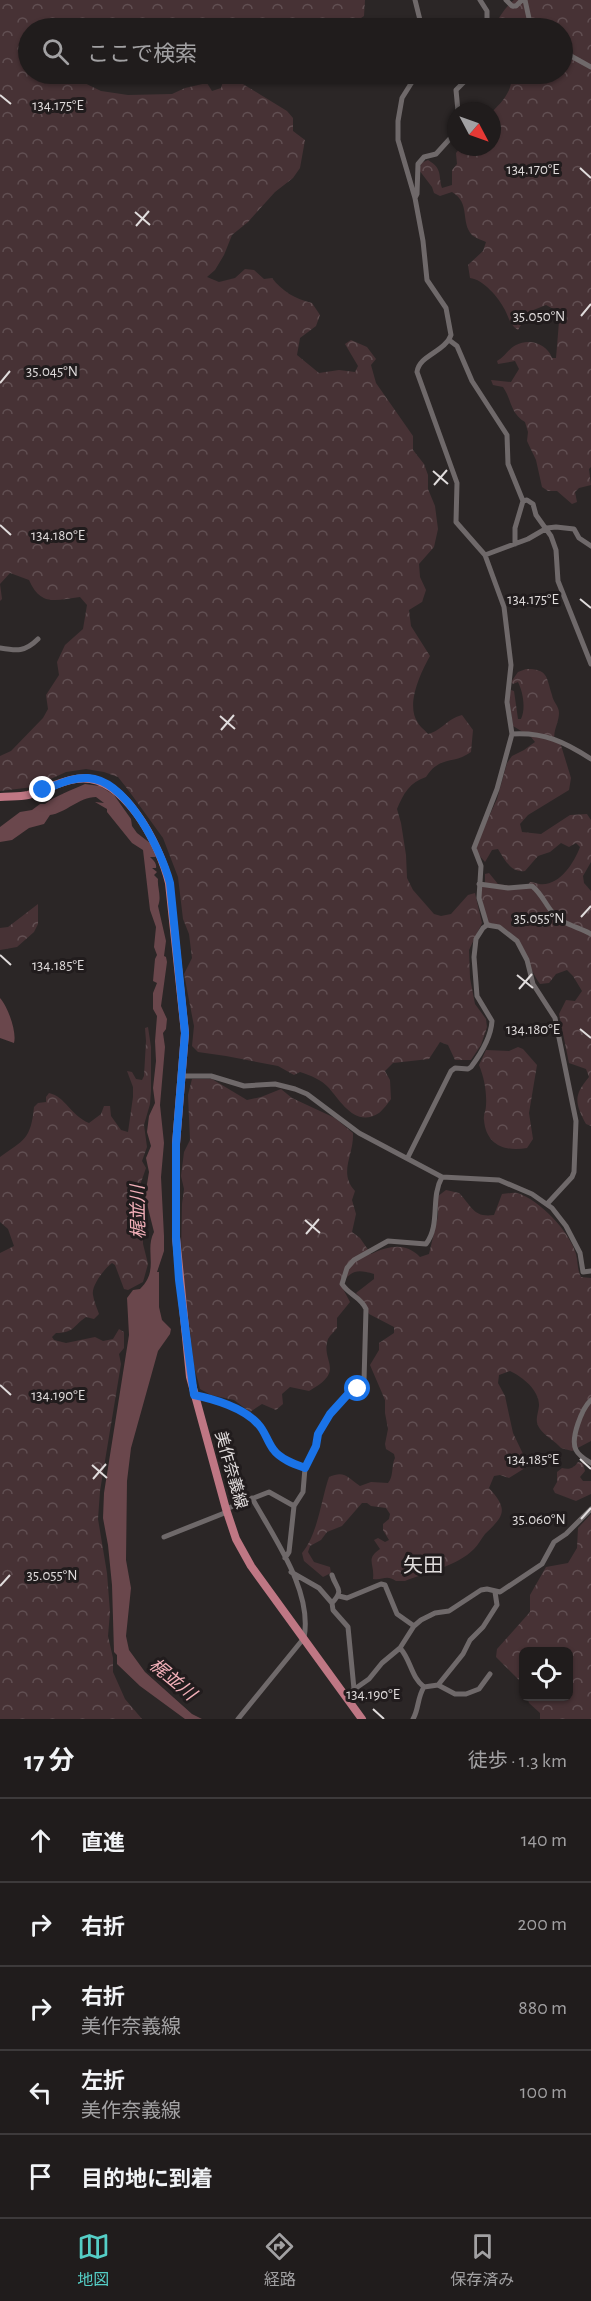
<!DOCTYPE html>
<html lang="ja">
<meta charset="utf-8">
<style>
body{margin:0;font-family:"Alegreya Sans","Noto Sans JP",sans-serif;background:#2d2929;color:#f1f3f6}
.controls{position:absolute;right:18px;bottom:18px;display:grid;overflow:hidden;border-radius:9px;box-shadow:0 2px 4px #0004}
.controls button{width:54px;height:54px;display:grid;place-items:center;padding:0;border:0;border-bottom:2px solid #3d3a3b;background:#201c1c;color:#f1f3f6;font:30px sans-serif}
.compass{position:absolute;left:447px;top:102px;width:54px;height:54px;border-radius:50%;background:#201c1c;box-shadow:0 2px 4px #0004;rotate:131deg}
.stop{position:absolute;width:18px;height:18px;margin:-14px;border:4px solid #1a73e8;border-radius:50%;background:#fff}
.stop.end{background:#1a73e8;border-color:#fff;box-shadow:0 2px 6px #0008}
.list{margin:0;padding:0;list-style:none}
h2{display:flex;justify-content:space-between;align-items:center;height:78px;margin:0;padding:0 24px;font-size:26px}
h2 small{font-size:20px;font-weight:400;color:#a2a1a3}
.list li{display:grid;grid-template-columns:39px 1fr auto;gap:18px;align-items:center;box-sizing:border-box;height:84px;padding:0 24px;border-top:2px solid #3d3a3b}
.list b{display:block;font-size:22px;white-space:nowrap}
.list p{margin:0;font-size:20px;white-space:nowrap;color:#a2a1a3}
.list em{font-size:20px;font-style:normal;color:#a2a1a3}
.icon{flex:none;width:33px;height:33px;fill:none;stroke:currentColor;stroke-width:2;stroke-linecap:round;stroke-linejoin:round}
.map{position:relative;flex:none;width:591px;height:1719px;overflow:hidden}
.search{position:absolute;background:#201c1c;box-shadow:0 2px 4px #0004;left:18px;right:18px;top:18px;height:66px;display:flex;align-items:center;gap:15px;box-sizing:border-box;padding:0 21px;border-radius:33px;color:#a2a1a3;font-size:22px}
.sheet{height:498px;background:#201c1c}
nav{display:flex;justify-content:space-around;align-items:center;box-sizing:border-box;height:84px;border-top:2px solid #3d3a3b;background:#201c1c;font-size:16px;color:#a2a1a3}
nav a{display:grid;justify-items:center;gap:3px}
nav .on{color:#55cec6}
.map>svg:first-child{display:block}
.forest{fill:url(#forest-crowns)}
.water{fill:#6a474c}
.lines{fill:none;stroke-linecap:round;stroke-linejoin:round}
.street{stroke:#6f696a;stroke-width:5}
.primary{stroke:#bf7784;stroke-width:8}
.route{stroke:#1a73e8;stroke-width:8}
.ticks{fill:none;stroke:#e0dcdc;stroke-width:2}
.labels{text-anchor:middle;dominant-baseline:central;stroke-width:6;stroke-linejoin:round;paint-order:stroke}
.street-label{font-size:16px;fill:#e0dcdc;stroke:#211c1d}
.water-label{font-size:18px;font-style:italic;fill:#f3b0b9;stroke:#211c1d}
.quarter-label{font-size:20px;fill:#e0dcdc;stroke:#211c1d}
.ticks-label{font-size:15px;text-anchor:middle;fill:#e0dcdc;stroke:#211c1d;stroke-width:6;stroke-linejoin:round;paint-order:stroke}
</style>
<div class="map">
<svg width="591" height="1719" viewBox="0 0 591 1719">
<defs>
<pattern id="forest-crowns" width="20" height="18" patternUnits="userSpaceOnUse" patternTransform="scale(1.5)"><rect width="20" height="18" fill="#473235"/><path d="M2 6a3 3 0 1 1 6 0M12 15a3 3 0 1 1 6 0" fill="none" stroke="#614f52"/></pattern>
</defs>
<rect width="100%" height="100%" fill="#2b2626"/>
<path class="forest" d="M0 0H365L364 16 355 22V28H28V74H66L101 91 128 95 172 94 185 88 207 83 212 91 221 88 224 78 238 81 287 111 293 118V131L305 140 300 168 293 178 275 192 248 222 232 235 224 255 215 270 207 277 219 282 235 278 245 269 254 270 264 279 272 278C282 291 295 299 312 303L320 315 316 326 300 338 297 355 319 373 339 370 355 372 358 366 345 344 351 340 367 347 376 359 371 365 376 383 413 436V450L424 464 428 475V489L435 506 438 529 434 547 419 564 420 577 426 590 422 602 409 610 411 626 430 656C421 672 405 705 418 723 420 727 425 730 428 734 443 730 445 720 462 715L473 730 471 752C453 765 440 755 426 777 410 782 403 794 397 809L401 823 406 855 407 878 413 890 434 914 441 916 451 914 468 895 475 893 482 923 469 950 470 978 475 1004 486 1019 487 1027 481 1045 471 1060H455L448 1045 440 1042 429 1059 393 1063 385 1071 390 1080 391 1099C388 1103 383 1110 379 1113 356 1128 341 1102 329 1088 322 1080 310 1075 300 1072L294 1075 278 1066 226 1056 198 1052 192 1046 194 1026 184 974 192 958 189 934 183 919 178 877 163 838 129 791 118 777 104 772 86 769 66 772 33 787 0 791V756L11 751 43 718 48 709 46 695 59 675 57 662 65 645 83 629 87 605 80 597C56 600 41 607 29 580L10 573 0 584 2 599 0 601Z
M514 0H591V467L589 469 591 485 579 488 575 492 577 502 572 504 557 491H548L542 487 536 460 527 441 528 432 525 422C510 413 512 400 503 387L493 385 491 380 511 382 519 369 515 361 498 364 497 361C505 357 509 348 516 345 530 338 547 344 552 358H556L559 322 557 311 546 305 521 315 519 320 521 325 518 330C510 325 509 318 505 310 499 298 483 279 470 278L468 265 483 251 486 242C482 240 475 238 472 235 460 222 471 203 452 192L440 196 434 193 432 187 419 170 421 163 428 160C443 169 438 175 442 188L452 185V170L457 164 456 153 461 147H492V112C504 100 512 91 512 74H498H562V28H493C498 19 506 6 514 0Z
M526 669C548 669 546 676 552 695 553 702 559 706 559 713 559 723 552 732 555 741L560 742 571 778 569 790 528 815 520 824 522 832 541 834 570 815 587 814 591 820V862L583 876 584 883 591 891V1126L586 1124C575 1103 573 1096 589 1077L586 1069 569 1063 559 1014 566 1000 575 1001 582 991 573 976 567 970 556 974 549 983 540 984C524 962 521 926 488 923L479 891 485 884V874L489 873 498 884 526 888 530 882C533 882 536 883 539 884 559 887 574 863 580 847L576 843 569 847 561 843 550 852 538 856 525 871C511 873 504 859 498 849L492 850 485 862 477 853V843L497 799 507 763 512 756 524 750 535 742 531 737 513 726 509 698 511 690 514 691 518 719H521C526 708 523 692 518 682L513 684 511 682 518 672Z
M38 904V924L34 932 17 947 0 950V928L8 927Z
M148 1027 151 1047V1091L150 1104 144 1125 147 1147 142 1161 146 1168 138 1191 139 1210 143 1216V1244L148 1264 143 1282 128 1290 124 1289 115 1265 112 1263C104 1269 91 1286 93 1295 94 1302 97 1308 99 1314L94 1319 86 1317C73 1326 74 1333 56 1333L52 1337 54 1340 66 1343 95 1337 103 1341 113 1339 119 1329 124 1332V1348L119 1354 121 1364 100 1491 98 1519 107 1573 110 1612 108 1636 113 1658V1672L125 1699 142 1719H0V1253L14 1246 8 1229 0 1222V1157C24 1140 31 1139 34 1107L38 1103 46 1102V1097L49 1093C66 1097 70 1115 89 1123L101 1114 104 1106H110L111 1116 121 1130 128 1132 133 1097V1087L127 1071 132 1072 136 1079 142 1080 144 1076 146 1041 145 1028Z
M518 1047 523 1049 537 1065 529 1113 533 1139 527 1148C505 1152 486 1145 484 1120 483 1115 486 1111 486 1106 487 1092 484 1077 479 1065L486 1050 509 1051Z
M192 1079H212L247 1100 261 1097 281 1089 292 1098 335 1118 353 1133C354 1156 338 1172 355 1191L352 1200 356 1214 352 1232 360 1238 371 1254C389 1246 405 1242 420 1257L429 1254 438 1216V1196L446 1190 459 1193C472 1206 473 1218 494 1215L502 1194C507 1194 513 1192 517 1193 539 1199 570 1232 576 1254 578 1262 577 1269 581 1277L591 1278V1441L572 1451 561 1448C555 1441 545 1436 540 1429 534 1421 538 1415 539 1406 540 1391 523 1377 510 1371L499 1375 498 1383 505 1396 513 1433 523 1454 525 1468 509 1478 500 1475 494 1476 489 1488C509 1510 504 1516 485 1534 481 1539 478 1545 474 1549 457 1566 427 1572 405 1581H396C386 1574 382 1581 373 1579 375 1564 365 1559 380 1549L374 1540 378 1538 385 1542 389 1540 383 1530V1524L389 1519 390 1514 386 1508 371 1506 367 1503H362L342 1526 327 1532 321 1540 310 1546 308 1552 314 1562 330 1567 331 1573 323 1577 304 1561 302 1553C318 1534 321 1500 329 1477 345 1470 348 1478 360 1486L371 1482 388 1483C394 1476 391 1466 395 1458L394 1454 386 1449 385 1444 388 1429 385 1413V1400L370 1365 379 1350V1343L394 1333V1327L369 1314 362 1300 356 1293 374 1279V1274C357 1269 351 1270 341 1285L350 1302 337 1318V1328C335 1331 330 1335 328 1339 320 1362 347 1370 309 1391L290 1387 282 1394 283 1404 276 1410 262 1404 250 1412 234 1400 211 1395 200 1389 194 1366 181 1256 182 1204 184 1189 181 1176 184 1152 190 1140 188 1095Z
M578 1462 583 1463 585 1471 580 1477 583 1481H591V1494L576 1501 555 1493 553 1489 557 1482V1472L562 1468C570 1470 574 1468 578 1462Z
M591 1514V1719H540V1713L529 1703 527 1697 568 1696V1652H524L523 1684 496 1657 497 1649 530 1612V1595L546 1567 568 1563 577 1548 578 1528Z"/>
<path class="water" d="M85 784 100 786 114 795 131 819 132 826 137 833 150 843 156 857H150C153 860 157 863 156 868H152L157 872 154 875 158 879C157 887 162 897 158 906L166 941 164 956 166 957 167 962 161 1006 167 1019 166 1029 163 1033 165 1047 160 1105 164 1143 161 1177 164 1236V1251L157 1272H159V1307L162 1320 171 1329 170 1334 158 1351 131 1448 127 1481 126 1560 131 1588 126 1636 129 1650 145 1672 192 1714 202 1719H185L140 1686 117 1664V1655L114 1652 112 1585 108 1545 103 1518 104 1493 129 1335 127 1298 133 1290 140 1289C160 1270 144 1251 154 1232L145 1196 149 1172 146 1158 151 1146 147 1132 149 1116 155 1103 153 1088 156 1061 155 1041 157 1016 153 1009V993L157 983 153 981 155 959 157 955 154 947 156 927 150 910 143 850 132 843 107 812V809L95 802 104 803 96 797C79 797 66 813 50 815L44 824 29 828 12 840 0 842V827L20 812 32 810 40 804H45C55 796 72 790 85 784Z
M0 998C8 1007 17 1032 14 1043L0 1038Z"/>
<g class="lines">
<path class="street" d="M415 0 422 28
M480 0 487 11V28
M506 0 512 6H516L522 0
M525 0 530 23 536 28
M562 45 571 56 591 67
M417 74 402 98 398 121V140L415 198 423 241 427 280 446 308 451 335C445 352 419 355 417 372L457 483 456 522 485 555 504 607 511 665 507 702 512 734 497 789 474 848 481 866 479 898 487 925
M458 111 456 90 466 80 470 74
M415 198 417 194 418 164 424 157 436 154 456 132
M449 340 457 346 472 381 507 435 508 464 523 501 527 500 533 504 536 515 551 536 556 550 558 581 591 664
M515 544V528L523 501
M485 555 528 539 547 528 556 527 574 529 579 538 591 546
M0 648C17 651 25 652 38 639
M512 734C544 732 565 742 591 759
M479 884 508 888 532 886C542 894 545 904 553 913 561 924 579 927 591 934
M183 1076H211L244 1086 275 1084 295 1089 307 1094 359 1133 442 1177 499 1180 532 1194 552 1208 566 1226 580 1253 583 1272 591 1271
M408 1157 451 1071 455 1068 468 1069 471 1067C480 1055 491 1037 492 1021L477 996 474 957 476 939 483 928 487 925 499 927 517 941 527 960 533 984 555 1018 576 1121 574 1172 572 1177 547 1204
M194 1395C215 1399 243 1407 258 1424 265 1431 267 1441 273 1449 281 1459 294 1464 305 1468
M591 1400C582 1408 570 1439 576 1450 579 1456 586 1460 591 1463
M226 1509 269 1492 294 1506
M164 1537 227 1512
M285 1558 289 1552 294 1506 303 1492 305 1468 316 1446 318 1434 329 1414 349 1393 362 1386 364 1381 366 1309C361 1297 349 1295 342 1284L347 1268 354 1260 388 1241 426 1244C441 1224 430 1198 442 1177
M291 1572 319 1588 332 1603 333 1610 348 1627 354 1689
M332 1575C336 1589 345 1589 332 1603
M339 1596 347 1598 381 1584 385 1585 397 1614 414 1626
M400 1648C411 1660 411 1677 424 1687
M438 1685 463 1654 470 1640 483 1627 497 1605 495 1592
M346 1695 369 1679 382 1663 400 1648 414 1626 421 1620 435 1613 449 1611 481 1590 487 1589 500 1592 542 1564 554 1542 566 1534 591 1509
M238 1719 304 1638C313 1591 274 1538 252 1498
M413 1719C419 1709 417 1698 424 1687L438 1685 455 1694H466L479 1689 490 1674"/>
<path class="primary" d="M0 797C9 796 19 797 28 795 44 791 59 781 76 779 123 771 160 845 169 883L185 1033 176 1144V1237L190 1377 226 1509 236 1539 251 1566 362 1719"/>
</g>
<g class="lines">
<path class="route" d="M43 790C57 785 72 777 88 778 127 780 161 850 170 883L185 1033 176 1144V1237L179 1280 194 1395C214 1399 244 1408 258 1424 265 1431 267 1441 273 1449 280 1459 294 1464 305 1468L316 1446 318 1434 330 1414 349 1393 358 1389"/>
</g>
<path class="ticks" d="M0 95 11 104M580 168 591 178M135 212 150 225M136 226 149 211M581 316 591 304M0 383 10 371M433 471 448 484M434 485 447 470M0 525 11 535M580 599 591 608M220 716 235 729M221 730 234 715M581 917 591 906M0 955 11 965M517 975 533 988M519 989 532 974M580 1029 591 1038M305 1220 320 1233M306 1234 319 1219M0 1385 11 1395M580 1459 591 1469M92 1465 107 1478M93 1479 106 1464M581 1519 591 1508M0 1586 10 1575M373 1709 384 1719"/>
<g class="labels">
<g class="street-label">
<text transform="translate(231 1470) rotate(74)">美作奈義線</text>
</g>
<g class="water-label">
<text transform="translate(139 1212) rotate(-91)">梶並川</text>
<text transform="translate(172 1680) rotate(40)">梶並川</text>
</g>
<g class="quarter-label">
<text x="423" y="1566">矢田</text>
</g>
</g>
<g class="ticks-label">
<text x="58" y="110">134.175°E</text>
<text x="533" y="174">134.170°E</text>
<text x="539" y="321">35.050°N</text>
<text x="52" y="376">35.045°N</text>
<text x="58" y="540">134.180°E</text>
<text x="533" y="604">134.175°E</text>
<text x="539" y="923">35.055°N</text>
<text x="58" y="970">134.185°E</text>
<text x="533" y="1034">134.180°E</text>
<text x="58" y="1400">134.190°E</text>
<text x="533" y="1464">134.185°E</text>
<text x="539" y="1524">35.060°N</text>
<text x="52" y="1580">35.055°N</text>
<text x="373" y="1699">134.190°E</text>
</g>
</svg>
<div class="controls">
<button><svg class="icon" aria-label="locate" viewBox="0 0 24 24"><circle cx="12" cy="12" r="6"/><path d="M12 2v4M12 18v4M2 12h4M18 12h4"/></svg></button>
</div>
<svg class="compass" viewBox="-18 -18 36 36"><path d="M0-13l5 13h-10z" fill="#e53935"/><path d="M0 13l5-13h-10z" fill="#a2a1a3"/></svg>
<div class="stop" style="left:358px;top:1389px"></div>
<div class="stop end" style="left:43px;top:790px"></div>
<div class="search"><svg class="icon" aria-label="search" viewBox="0 0 24 24"><circle cx="10" cy="10" r="6"/><path d="M15 15l6 6"/></svg>ここで検索</div>
</div>
<section class="sheet">
<h2>17 分<small>徒歩 · 1.3 km</small></h2>
<ul class="list">
<li><svg class="icon" aria-label="ahead" viewBox="0 0 24 24"><path d="M12 20V5M6 11l6-6 6 6"/></svg><div><b>直進</b></div><em>140 m</em></li>
<li><svg class="icon" aria-label="right" viewBox="0 0 24 24"><path d="M7 20v-9h11M14 6l5 5-5 5"/></svg><div><b>右折</b></div><em>200 m</em></li>
<li><svg class="icon" aria-label="right" viewBox="0 0 24 24"><path d="M7 20v-9h11M14 6l5 5-5 5"/></svg><div><b>右折</b><p>美作奈義線</p></div><em>880 m</em></li>
<li><svg class="icon" aria-label="left" viewBox="0 0 24 24"><path d="M17 20v-9H6M10 6l-5 5 5 5"/></svg><div><b>左折</b><p>美作奈義線</p></div><em>100 m</em></li>
<li><svg class="icon" aria-label="arrive" viewBox="0 0 24 24"><path d="M6 21V4h12l-3 4 3 4H6"/></svg><div><b>目的地に到着</b></div></li>
</ul>
</section>
<nav>
<a class="on"><svg class="icon" aria-label="map" viewBox="0 0 24 24"><path d="M3 6l6-2 6 2 6-2v14l-6 2-6-2-6 2zM9 4v14M15 6v14"/></svg>地図</a>
<a><svg class="icon" aria-label="directions" viewBox="0 0 24 24"><path d="M12 3l9 9-9 9-9-9zM9 14v-3h6M13 9l2 2-2 2"/></svg>経路</a>
<a><svg class="icon" aria-label="saved" viewBox="0 0 24 24"><path d="M7 4h10v16l-5-4-5 4z"/></svg>保存済み</a>
</nav>
